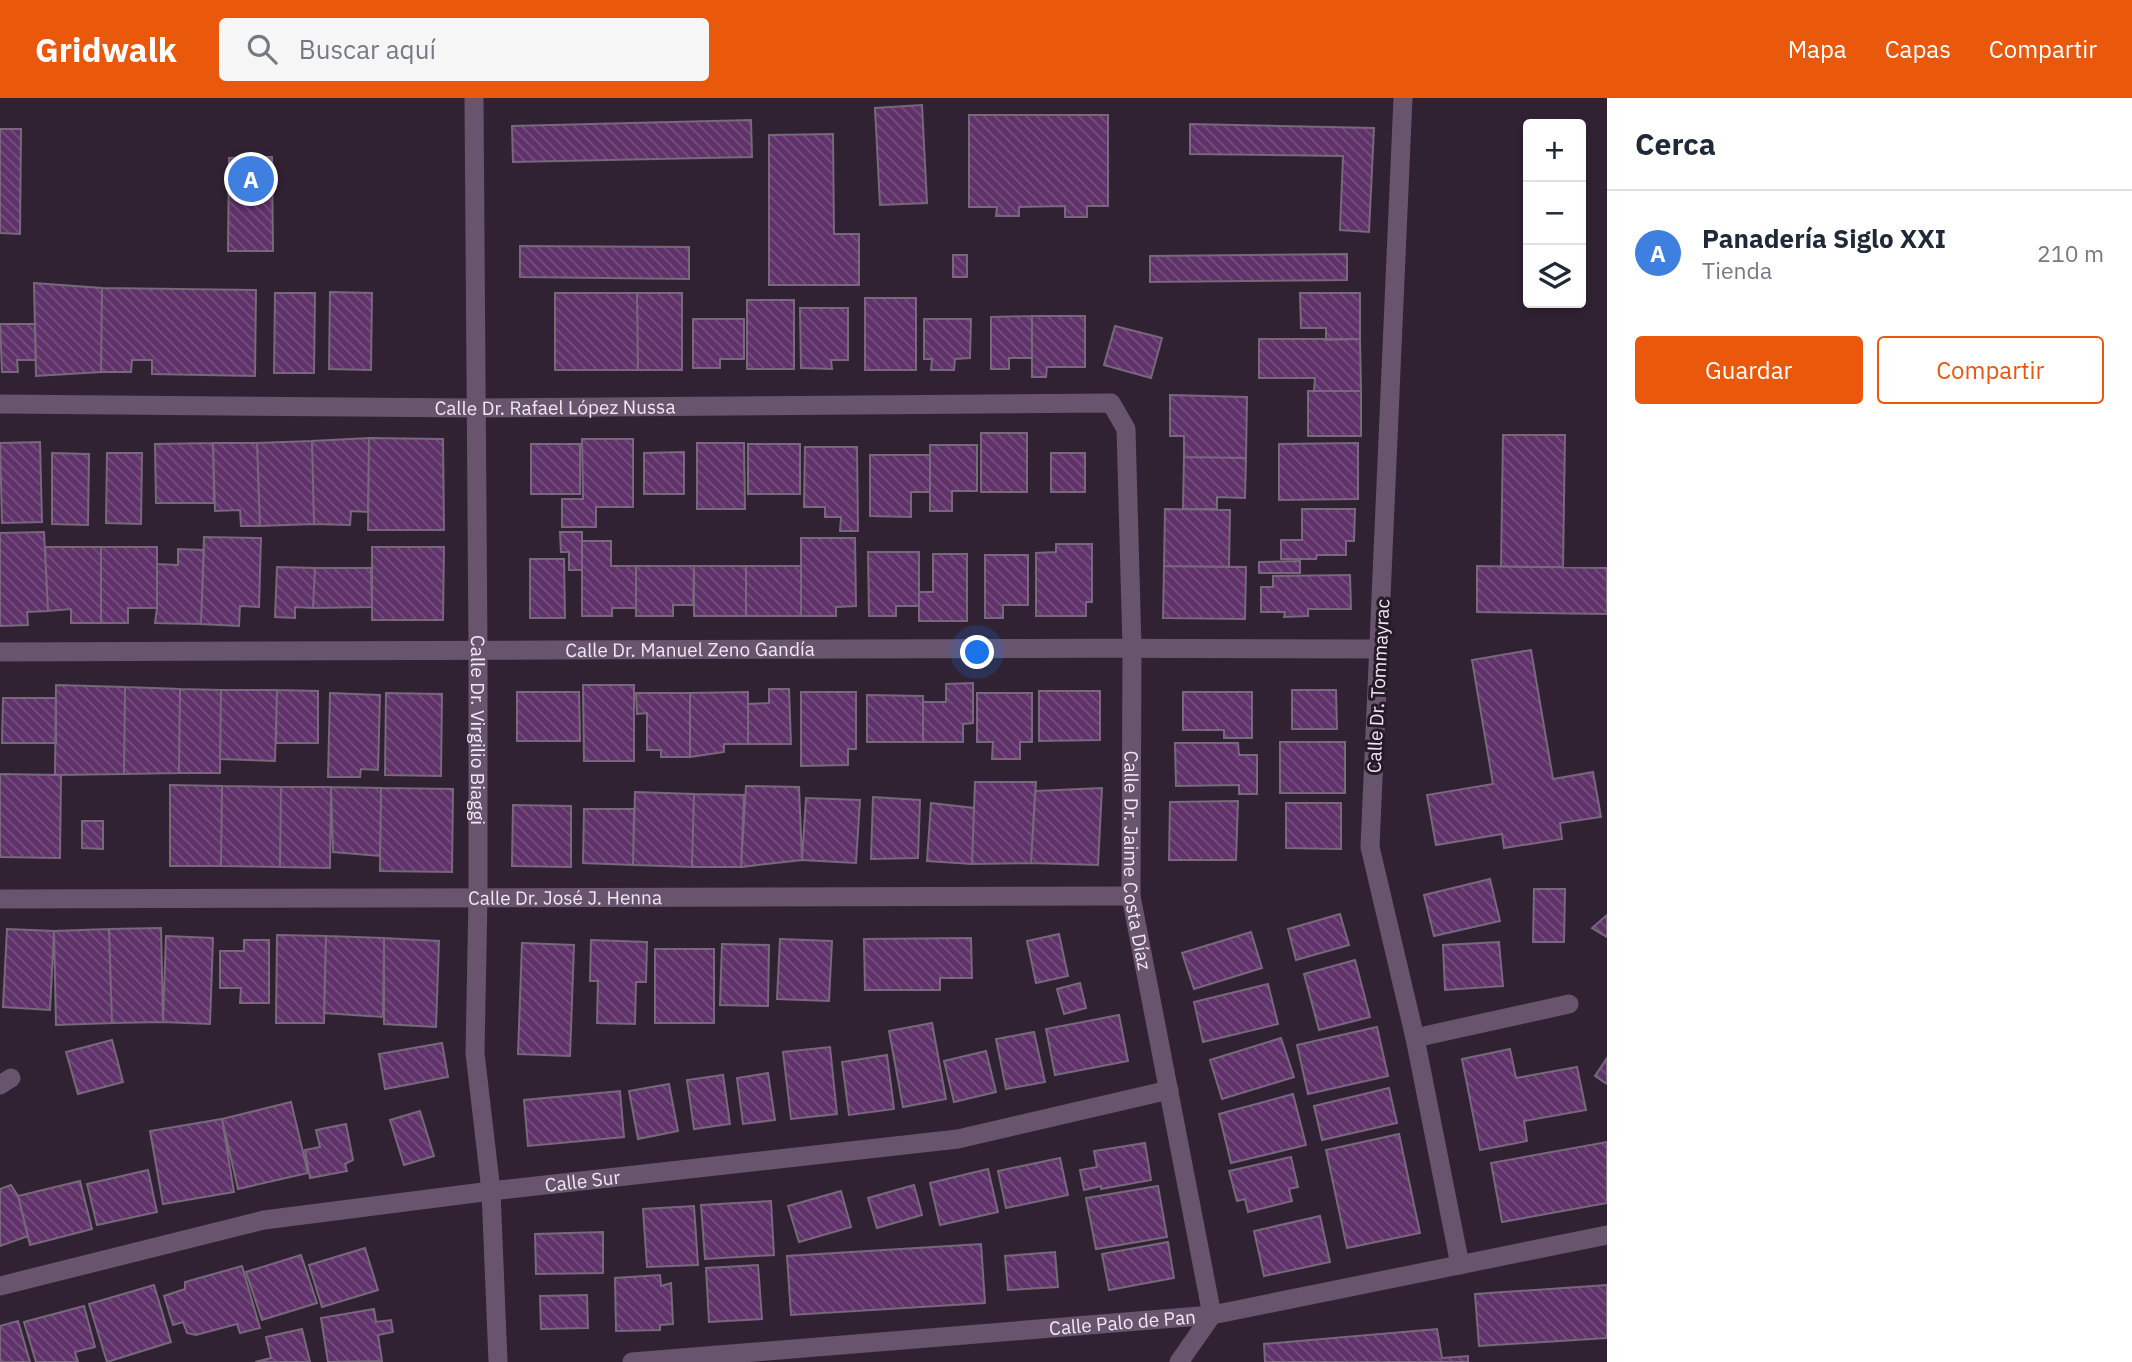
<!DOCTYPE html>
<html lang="es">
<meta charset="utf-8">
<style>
body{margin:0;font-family:"IBM Plex Sans",sans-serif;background:#f6f6f7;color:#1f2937}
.controls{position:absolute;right:21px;top:21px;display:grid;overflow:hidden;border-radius:7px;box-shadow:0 4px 10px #0003}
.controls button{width:63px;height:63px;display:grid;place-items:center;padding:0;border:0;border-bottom:2px solid #e0e1e3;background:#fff;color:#1f2937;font:35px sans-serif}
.you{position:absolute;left:978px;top:555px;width:24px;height:24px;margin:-18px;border:5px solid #fff;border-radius:50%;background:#1a73e8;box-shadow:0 0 0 10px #1a73e833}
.badge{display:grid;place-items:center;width:46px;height:46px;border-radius:50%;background:#ea580c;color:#fff;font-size:23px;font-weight:700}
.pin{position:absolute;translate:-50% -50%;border:4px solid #fff;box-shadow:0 2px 7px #0006}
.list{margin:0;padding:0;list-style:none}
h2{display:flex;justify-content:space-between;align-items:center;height:91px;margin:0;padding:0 28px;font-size:30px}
h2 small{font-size:23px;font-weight:400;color:#747a83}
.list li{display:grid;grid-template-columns:46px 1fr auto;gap:21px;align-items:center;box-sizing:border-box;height:126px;padding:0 28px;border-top:2px solid #e0e1e3}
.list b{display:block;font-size:26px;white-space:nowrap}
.list p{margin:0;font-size:23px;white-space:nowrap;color:#747a83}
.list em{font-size:23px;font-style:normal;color:#747a83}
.actions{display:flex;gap:14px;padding:21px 28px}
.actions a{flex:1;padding:16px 0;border:2px solid #ea580c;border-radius:7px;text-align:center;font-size:24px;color:#ea580c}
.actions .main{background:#ea580c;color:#fff}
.icon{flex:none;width:38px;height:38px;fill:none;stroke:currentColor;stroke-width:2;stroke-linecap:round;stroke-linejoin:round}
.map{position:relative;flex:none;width:1607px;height:1264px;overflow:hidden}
header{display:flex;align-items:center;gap:42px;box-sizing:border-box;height:98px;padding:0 35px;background:#ea580c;color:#fff}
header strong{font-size:33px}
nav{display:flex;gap:38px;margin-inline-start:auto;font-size:24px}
.search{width:490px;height:63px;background:#f6f6f7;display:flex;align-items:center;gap:18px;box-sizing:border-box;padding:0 24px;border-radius:7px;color:#747a83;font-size:26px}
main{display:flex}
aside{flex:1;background:#fff}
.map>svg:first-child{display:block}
.building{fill:url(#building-back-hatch);stroke:#77687b;stroke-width:2}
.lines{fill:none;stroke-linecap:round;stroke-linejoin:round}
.minor{stroke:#68546d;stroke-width:19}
.labels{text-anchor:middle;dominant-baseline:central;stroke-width:6;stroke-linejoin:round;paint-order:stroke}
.street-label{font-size:19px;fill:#f0e7f2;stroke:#261928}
</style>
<header>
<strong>Gridwalk</strong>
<div class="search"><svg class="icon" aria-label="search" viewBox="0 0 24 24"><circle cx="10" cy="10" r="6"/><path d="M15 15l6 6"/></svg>Buscar aquí</div>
<nav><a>Mapa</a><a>Capas</a><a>Compartir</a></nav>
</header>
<main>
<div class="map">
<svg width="1607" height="1264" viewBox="0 0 1607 1264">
<defs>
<pattern id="building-back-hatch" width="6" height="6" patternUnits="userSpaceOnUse" patternTransform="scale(1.75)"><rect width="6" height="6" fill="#60326a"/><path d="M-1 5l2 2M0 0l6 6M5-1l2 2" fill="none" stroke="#775080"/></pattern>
</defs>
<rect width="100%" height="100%" fill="#302233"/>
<path class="building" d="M922 7 927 105 880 107 875 10Z
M969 17H1108V108H1087V119H1065V108L1019 109V118H996L997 109H969Z
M751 22 752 59 513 64 512 28Z
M1190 26 1374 30 1369 134 1340 132 1343 58 1190 56Z
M0 31H21L20 136 0 135Z
M833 36 834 136H859V187H769V37Z
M272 59 273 153H228L229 60Z
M520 148 689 149V181L520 179Z
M1347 156V182L1150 184V158Z
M953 157H967V179H953Z
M34 185 102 190 101 274 36 278Z
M102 190 256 192 255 278 152 276V262H132L131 274H101Z
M330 194 372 195 371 272 329 271Z
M275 195H315L314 275H274Z
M555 195H637L638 272H555Z
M637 195H682V272H638Z
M1300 195H1360V241L1326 242V230H1301Z
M865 200H916V272H865Z
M747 202H794V271H747Z
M800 210H848V262H831L832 271 801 270Z
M1032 218H1085V269H1047L1046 279H1032Z
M1032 218V260H1009V271H991V219Z
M693 221H744V261H720V270H693Z
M924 221H971L970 260 955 261 954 272H931L932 261H924Z
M0 226H35L36 262H17L18 274H2Z
M1115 228 1162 240 1151 280 1104 267Z
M1259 241H1360L1361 293H1314L1315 280H1259Z
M1308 293H1361V338H1308Z
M1170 297 1247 299 1246 360 1184 359V338H1170Z
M981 335H1027V394H981Z
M1503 337H1565L1563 469H1501Z
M369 340 443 341 444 432H368Z
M369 340 368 414 351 413 350 427 314 426 312 343Z
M582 341H633V409H596V429H562V401H583Z
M312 343 314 426 260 428 257 345Z
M40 344 42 424 2 425 0 345Z
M213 345H257L260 428H241L240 412 215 413Z
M213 345 214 405H156L155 346Z
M697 345H744L745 411H697Z
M1358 345V401L1279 402V346Z
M531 346H580V396H531Z
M748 346H800V396H748Z
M930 347H977V393H952V413H930Z
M805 349H857L858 433H840L841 419H825V409H804Z
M684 354V396H644V355Z
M52 355 89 356 88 427 52 426Z
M107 355H142L141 426 106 425Z
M1051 355H1085V394H1051Z
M870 357H930V394H911V419L870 418Z
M1184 359 1246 360 1245 400 1217 399V411H1183Z
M1165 411 1230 412 1229 469 1164 468Z
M1302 411H1355L1354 443H1346V457H1317L1316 461H1281V442H1302Z
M44 434 48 513 27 514 28 527 0 528V435Z
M560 434H582V472H569V454H561Z
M204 439 261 440 259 509 240 508 239 528 201 526Z
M801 440H855L856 508 836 509V518H801Z
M582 443H611V468H636V510H612V518H582Z
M1056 446H1092V504H1086V518H1036V455L1056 454Z
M45 449H101V525H71V511L48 513Z
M101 449H157V510H128V525H101Z
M372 449H444L443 522H372Z
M178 451 204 452 201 526 155 525 157 510V466L178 467Z
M868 454H919V508H896V518H869Z
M933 456H967V523H919V494H933Z
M985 457H1028V507H1003V520H985Z
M530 461H564L565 520H530Z
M1300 463V475H1259V464Z
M636 468H694L693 507H673V518H636Z
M694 468H746V518H694Z
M746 468H801V518H746Z
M1164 468 1246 469 1245 521 1163 520Z
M1477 468 1607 470V516L1477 514Z
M277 469 315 470 313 510 295 509V520L275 519Z
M315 470H371L372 509 313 510Z
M1350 477 1351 511H1308V518L1284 519 1285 514H1261V489H1273V478Z
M1531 552 1553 681 1593 674 1601 719 1560 725 1562 741 1504 750 1502 736 1436 747 1427 697 1493 686 1472 562Z
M973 585V625L963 626V644H923V604H946V586Z
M56 587 125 589 124 676 55 677Z
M583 587H634V663H584Z
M125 589 180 591 179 675 124 676Z
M180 591 221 592 220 675H179Z
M769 591H789L791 646H748V606L769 605Z
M221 592H277L275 663 220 661Z
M277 592 318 593V645H276Z
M1292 592H1336L1337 631H1292Z
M1039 593H1100V642L1039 643Z
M517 594H579L580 643H517Z
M748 594V646H724V654L690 659V595Z
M801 594H856V651H848V667L801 668Z
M1183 594H1252V640H1224V632H1183Z
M330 595 380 597 378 672 361 671 360 679H328Z
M386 595 442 596 441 678 385 677Z
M636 595H690V659H661V652H647V615L637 616Z
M977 595H1032V644H1020V661H992L993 644H977Z
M867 597 923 598V644H867Z
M3 600H56V645H2Z
M1280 644H1345V695H1280Z
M1175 645H1238L1239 657H1257V696H1239V687L1176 688Z
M0 676 61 677 60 760 0 759Z
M975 684H1036L1031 765 972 766Z
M170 687 222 688 221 768H170Z
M222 688 281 689 280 769 221 768Z
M746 688 799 689 802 762 741 769Z
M281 689H331L330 770 280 769Z
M331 689 381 690 380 758 333 754Z
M381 690 453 691 452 774 380 773Z
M1102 690 1098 767 1031 765 1035 693Z
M635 694 694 696 692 769 633 767Z
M694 696 744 697 741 769H692Z
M873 699 920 702 918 760 871 761Z
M806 700 860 702 856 765 802 762Z
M1238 703 1236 762H1169L1170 704Z
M931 705 974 710 972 766 927 763Z
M1286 705H1341V751L1286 750Z
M513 707 571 708V769L512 768Z
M584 711H634L633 767 583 765Z
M82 723H103V751L82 750Z
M1490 781 1500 823 1434 838 1424 797Z
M1534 791H1565L1564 844H1533Z
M1340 816 1349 847 1296 862 1288 831Z
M1607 817V839L1592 830Z
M161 830 163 924 112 925 109 831Z
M7 831 54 833 50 912 3 909Z
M109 831 112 925 56 927 54 833Z
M1251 834 1262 870 1194 891 1182 855Z
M1059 836 1068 878 1036 885 1027 843Z
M277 837 326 838 324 925H276Z
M166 838 213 840 210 926 163 924Z
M326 838 384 840 383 919 324 915Z
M384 840 439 843 436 929 384 926Z
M971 840 972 880H940V892H865L864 841Z
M780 841 832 843 829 903 777 901Z
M244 842H269V905H240L241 890H220V853H244Z
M591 842 647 844 646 884H636L635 926 597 925 598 883H590Z
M1499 844 1503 888 1445 892 1443 847Z
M522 845 574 847 570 958 518 956Z
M722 846 769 847 768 908 720 907Z
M655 851H714V925H655Z
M1355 862 1370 919 1319 932 1304 876Z
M1080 885 1086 910 1064 916 1057 891Z
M1268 886 1278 926 1203 944 1194 904Z
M1119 917 1128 963 1055 977 1046 931Z
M932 925 946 1001 903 1009 889 933Z
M1377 929 1388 978 1308 996 1297 947Z
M1034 934 1045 984 1006 991 996 941Z
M1281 940 1294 979 1222 1001 1210 962Z
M112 942 123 984 78 996 66 954Z
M442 945 448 979 385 991 379 956Z
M830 949 837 1016 791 1021 783 954Z
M1510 951 1516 980 1577 969 1586 1012 1524 1023 1527 1043 1480 1052 1462 961Z
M986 953 996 994 954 1004 944 963Z
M887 957 894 1011 849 1017 842 964Z
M1607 960V986L1595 978Z
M768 975 775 1022 743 1026 737 980Z
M723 977 730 1026 694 1031 687 982Z
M669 986 678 1033 638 1041 629 993Z
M1389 990 1397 1025 1322 1042 1314 1008Z
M620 993 624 1039 528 1048 524 1002Z
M1293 996 1306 1047 1231 1065 1219 1016Z
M291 1004 308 1075 238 1091 222 1021Z
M420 1013 434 1058 404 1067 390 1022Z
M222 1021 234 1094 163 1106 150 1033Z
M346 1026 353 1062 345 1066 347 1073 310 1080 305 1052 320 1049 316 1032Z
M1399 1036 1420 1135 1347 1150 1326 1052Z
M1607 1044V1105L1502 1124 1491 1065Z
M1145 1045 1151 1082 1101 1091V1088L1084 1092 1080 1072 1097 1069 1094 1053Z
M1291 1059 1298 1089 1289 1091 1292 1103 1248 1114 1245 1101 1237 1103 1229 1073Z
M1060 1060 1068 1097 1006 1110 998 1073Z
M988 1071 998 1114 940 1127 930 1085Z
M148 1072 157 1114 97 1127 87 1086Z
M80 1083 92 1131 30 1147 18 1098Z
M11 1087 18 1098 28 1138 0 1148V1091Z
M914 1087 922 1117 877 1130 868 1100Z
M1158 1088 1167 1139 1096 1151 1086 1100Z
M841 1093 851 1129 799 1144 788 1108Z
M771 1103 774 1157 705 1161 701 1107Z
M694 1108 698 1167 647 1169 643 1111Z
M1320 1118 1330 1164 1264 1178 1254 1133Z
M603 1134V1175L536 1176 535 1136Z
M1168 1144 1174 1180 1109 1192 1102 1156Z
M981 1146 985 1205 791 1217 787 1158Z
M365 1150 378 1192 322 1209 309 1167Z
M1055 1154 1058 1189 1008 1192 1005 1158Z
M301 1157 317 1205 262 1222 246 1174Z
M758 1167 762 1221 709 1224 706 1170Z
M242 1168 260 1230 240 1235 237 1226 196 1237 187 1235 183 1224 173 1227 164 1198 185 1191V1184Z
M660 1177 661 1188 671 1185 673 1226 660 1227V1232L616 1233 615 1180Z
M154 1187 171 1244 107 1264 89 1206Z
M1607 1187V1240L1479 1248 1475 1196Z
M587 1197 588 1230 541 1231 540 1198Z
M84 1208 95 1249 75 1254 78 1264H36L24 1224Z
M374 1211 376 1224 391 1222 393 1234 378 1237 382 1263 328 1264 321 1220Z
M18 1223 30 1264H0V1228Z
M302 1231 310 1264H255L271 1260 266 1239Z
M1437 1231 1442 1260 1468 1258V1264H1265L1264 1246Z"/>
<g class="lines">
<g class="minor">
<path id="s1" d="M474 0 478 554V799L475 955 491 1093 498 1264"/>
<path d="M1403 0 1370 749 1415 940 1460 1167"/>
<path id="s2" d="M0 306 475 310 1111 305 1126 331 1132 549 1131 798 1212 1217 1179 1264"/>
<path id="s3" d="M0 554C460 554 920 548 1380 551"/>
<path id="s4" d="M0 801 1131 798"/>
<path d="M1415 940 1569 906"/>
<path d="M0 987 11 980"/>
<path id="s5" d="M0 1188 264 1122 491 1093 958 1041 1169 992"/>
<path id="s6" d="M632 1264 1212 1217 1607 1137"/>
</g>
</g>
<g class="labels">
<g class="street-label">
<text stroke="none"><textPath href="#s2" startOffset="555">Calle Dr. Rafael López Nussa</textPath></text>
<text stroke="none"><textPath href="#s3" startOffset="690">Calle Dr. Manuel Zeno Gandía</textPath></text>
<text transform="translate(1378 588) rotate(-87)">Calle Dr. Tommayrac</text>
<text stroke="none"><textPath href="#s1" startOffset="632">Calle Dr. Virgilio Biaggi</textPath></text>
<text stroke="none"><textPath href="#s2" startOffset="1573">Calle Dr. Jaime Costa Díaz</textPath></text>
<text stroke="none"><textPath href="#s4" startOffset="565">Calle Dr. José J. Henna</textPath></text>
<text stroke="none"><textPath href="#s5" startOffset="593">Calle Sur</textPath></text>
<text stroke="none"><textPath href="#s6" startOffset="492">Calle Palo de Pan</textPath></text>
</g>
</g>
</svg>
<div class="controls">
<button>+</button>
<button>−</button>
<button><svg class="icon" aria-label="layers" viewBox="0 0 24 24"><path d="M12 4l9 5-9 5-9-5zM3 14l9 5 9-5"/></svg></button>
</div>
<div class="you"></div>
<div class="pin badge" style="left:251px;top:81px;background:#3f7fe0">A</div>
</div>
<aside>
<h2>Cerca<small></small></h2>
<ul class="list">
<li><span class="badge" style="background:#3f7fe0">A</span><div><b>Panadería Siglo XXI</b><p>Tienda</p></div><em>210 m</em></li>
</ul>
<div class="actions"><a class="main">Guardar</a><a>Compartir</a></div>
</aside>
</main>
